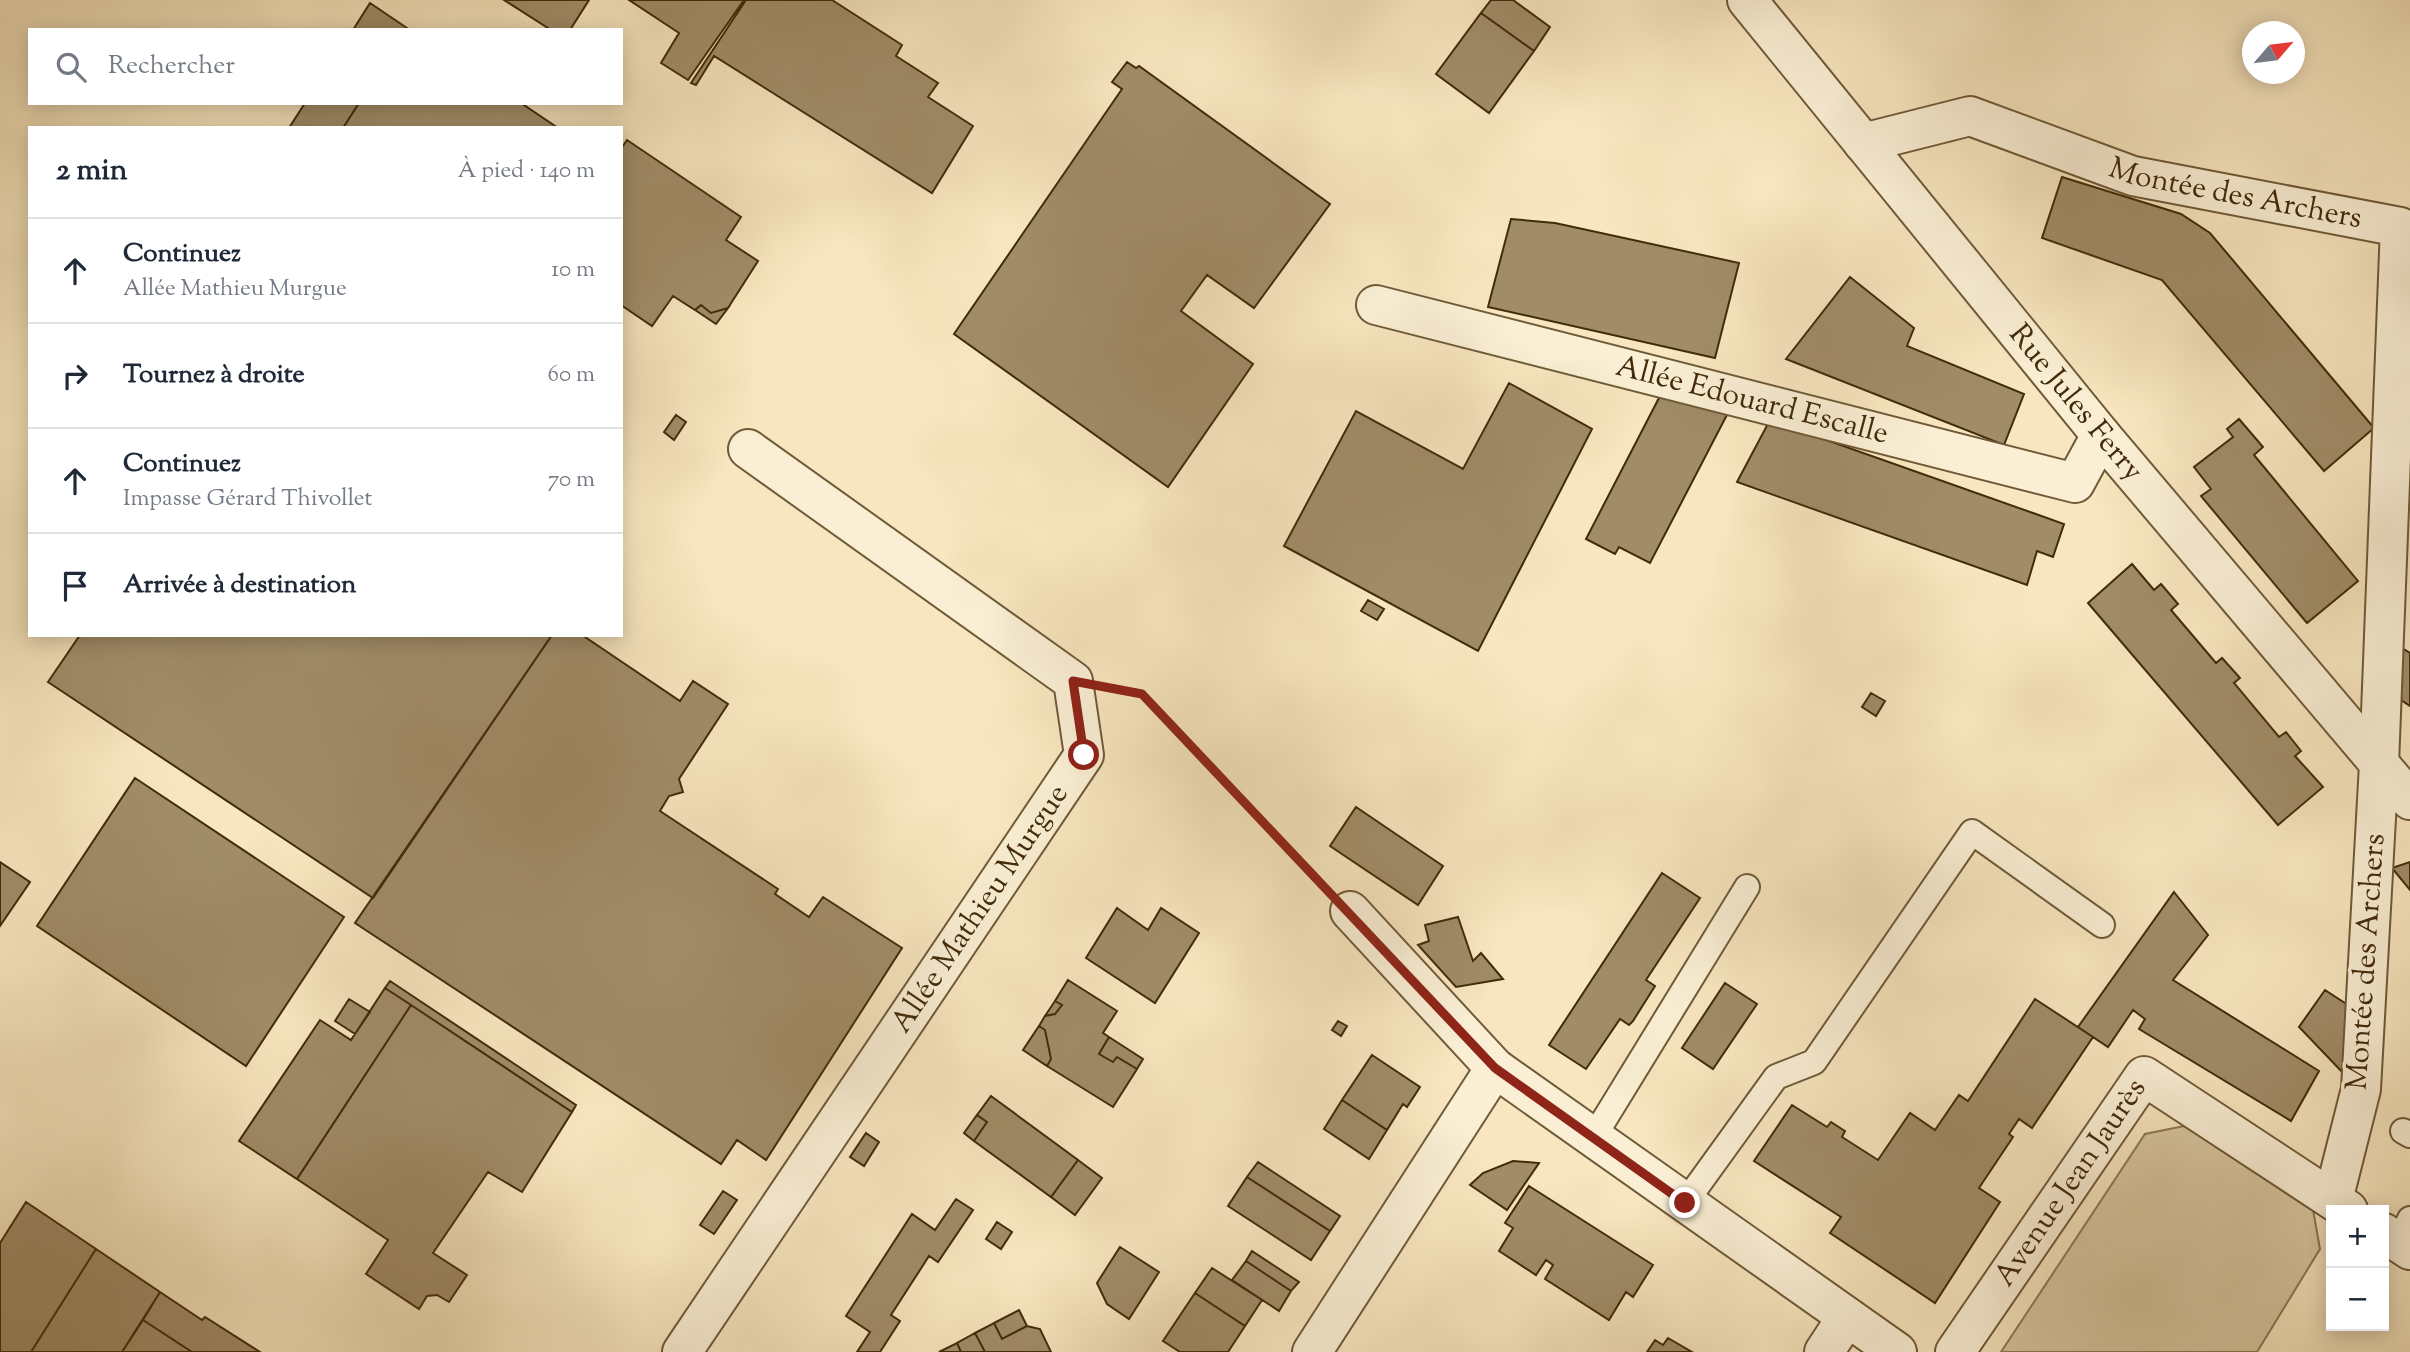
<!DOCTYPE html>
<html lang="fr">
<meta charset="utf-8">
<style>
body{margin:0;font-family:"Sorts Mill Goudy",serif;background:#f6f6f7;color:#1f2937}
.controls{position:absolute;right:21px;bottom:21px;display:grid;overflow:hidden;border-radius:0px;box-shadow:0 4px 18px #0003}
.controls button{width:63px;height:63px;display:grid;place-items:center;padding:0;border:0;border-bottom:2px solid #e0e1e3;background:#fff;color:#1f2937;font:35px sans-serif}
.compass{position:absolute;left:2242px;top:21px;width:63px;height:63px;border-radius:50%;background:#fff;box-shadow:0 4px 18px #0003;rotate:62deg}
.stop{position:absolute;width:21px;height:21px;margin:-16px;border:5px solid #8f2418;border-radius:50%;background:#fff}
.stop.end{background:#8f2418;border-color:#fff;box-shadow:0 2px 7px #0008}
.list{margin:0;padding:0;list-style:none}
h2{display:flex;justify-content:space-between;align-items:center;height:91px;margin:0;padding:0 28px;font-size:30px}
h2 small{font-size:23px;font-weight:400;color:#747a83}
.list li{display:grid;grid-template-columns:46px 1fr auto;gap:21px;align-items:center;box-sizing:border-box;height:105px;padding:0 28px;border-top:2px solid #e0e1e3}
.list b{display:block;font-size:26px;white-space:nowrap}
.list p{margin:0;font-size:23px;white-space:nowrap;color:#747a83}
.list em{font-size:23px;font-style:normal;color:#747a83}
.icon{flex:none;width:38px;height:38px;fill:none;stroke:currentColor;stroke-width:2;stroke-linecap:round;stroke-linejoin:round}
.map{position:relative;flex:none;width:2410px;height:1352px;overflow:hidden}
.search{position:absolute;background:#fff;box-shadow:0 4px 18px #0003;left:28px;top:28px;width:595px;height:77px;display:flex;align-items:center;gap:18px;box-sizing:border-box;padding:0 24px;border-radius:0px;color:#747a83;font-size:26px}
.panel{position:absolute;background:#fff;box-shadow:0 4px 18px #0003;left:28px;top:126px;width:595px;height:511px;border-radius:0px}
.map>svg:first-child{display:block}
.green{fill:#d8c6a0;stroke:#8d7854;stroke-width:2}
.building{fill:#a08c68;stroke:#422b09;stroke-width:2}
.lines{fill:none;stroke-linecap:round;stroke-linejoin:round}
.lane-casing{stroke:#6f5a36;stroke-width:28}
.street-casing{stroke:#6f5a36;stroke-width:42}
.path{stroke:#422b09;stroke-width:4.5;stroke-dasharray:5 3.5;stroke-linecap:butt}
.lane{stroke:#faefd5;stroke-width:24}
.street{stroke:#faefd5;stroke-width:38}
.route{stroke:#8f2418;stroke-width:9}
.labels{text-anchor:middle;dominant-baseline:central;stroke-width:7;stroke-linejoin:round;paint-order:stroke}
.street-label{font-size:30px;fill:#422b09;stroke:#faefd5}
</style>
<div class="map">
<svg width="2410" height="1352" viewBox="0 0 2410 1352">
<rect width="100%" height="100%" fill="#f7e6bf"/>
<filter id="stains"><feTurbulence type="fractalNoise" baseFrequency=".00286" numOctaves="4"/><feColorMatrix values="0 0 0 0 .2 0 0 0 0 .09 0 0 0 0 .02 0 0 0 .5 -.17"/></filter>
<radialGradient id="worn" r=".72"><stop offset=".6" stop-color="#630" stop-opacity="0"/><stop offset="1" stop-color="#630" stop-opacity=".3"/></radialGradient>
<path class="green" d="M2184 1126 2313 1209 2320 1249 2257 1352H2001L2145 1134Z"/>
<path class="building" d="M504 0H589L570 30H551Z
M629 0H744L688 80 661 63 679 33Z
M746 0H832L902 45 896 56 938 83 928 97 973 126 932 193 714 56 696 85 691 83Z
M1491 0H1513L1550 27 1534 51 1481 13Z
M370 3 407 28 406 30H353Z
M1481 13 1534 51 1489 113 1436 74Z
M1127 62 1136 68 1139 66 1330 204 1254 308 1207 275 1181 311 1253 364 1168 487 954 334 1122 89 1112 82Z
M305 103H359L343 128H289Z
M359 103H521L558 128H343Z
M627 140 741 217 726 240 758 261 728 308 711 313 701 305 695 310 673 296 652 326 621 305V149Z
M2062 177 2181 214 2210 233 2374 428 2324 471 2162 280 2042 238Z
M1511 219 1555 223 1739 263 1715 358 1488 307Z
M1850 277 1914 328 1907 346 2024 394 2004 445 1786 359Z
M701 305 711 313 728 308 716 324 695 310Z
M1509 383 1592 429 1478 651 1284 546 1356 411 1463 469Z
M1660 396 1729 411 1650 563 1619 547 1615 554 1586 539Z
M676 415 686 422 674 440 664 432Z
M2239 419 2263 447 2254 455 2358 581 2307 623 2201 496 2211 489 2194 467 2233 437 2227 429Z
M1770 420 2064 524 2053 557 2037 551 2027 585 1737 482Z
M2132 564 2154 590 2161 584 2178 604 2171 610 2216 663 2222 658 2240 678 2234 683 2279 737 2286 732 2301 751 2295 756 2323 787 2278 825 2088 603Z
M1368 600 1384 609 1377 620 1361 611Z
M80 635H552L373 898 48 682Z
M552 635H582L680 701 693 681 728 704 679 779 683 792 669 796 660 811 778 889 775 894 809 917 823 897 902 948 766 1160 737 1140 721 1164 355 923Z
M2397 645 2410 653V706L2395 696Z
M1871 693 1885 701 1876 716 1862 707Z
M135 778 344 917 246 1066 37 926Z
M1356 807 1443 866 1418 905 1330 846Z
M0 862 30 882 0 926Z
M2410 862V890L2392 868Z
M1662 873 1700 898 1646 980 1655 986 1633 1021 1629 1025 1620 1019 1586 1069 1549 1045Z
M2174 892 2208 935 2173 980 2319 1071 2291 1121 2139 1029 2145 1019 2133 1010 2108 1047 2078 1027Z
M1117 908 1148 930 1161 908 1199 933 1155 1003 1086 958Z
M1458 917 1473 961 1481 953 1503 979 1456 987 1418 945 1429 941 1425 925Z
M1068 980 1117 1011 1103 1033 1109 1037 1099 1054 1113 1062 1117 1057 1137 1069 1113 1107 1047 1066 1051 1059 1045 1030 1039 1026 1045 1016 1055 1014 1062 1005 1055 1001Z
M390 981 576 1105 572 1112 411 1005 385 988Z
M1725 983 1757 1004 1713 1069 1682 1048Z
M385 988 411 1005 297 1179 239 1141 320 1020 351 1040Z
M2325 990 2354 1009 2345 1075 2299 1027Z
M349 999 370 1012 355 1034 335 1021Z
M2035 999 2093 1037 2032 1128 2019 1119 2009 1134 2013 1137 1979 1188 2000 1202 1935 1303 1830 1233 1841 1217 1754 1161 1792 1105 1827 1127 1831 1122 1845 1131 1842 1137 1878 1160 1910 1113 1935 1130 1959 1095 1968 1101Z
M1055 1001 1062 1005 1055 1014 1045 1016Z
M411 1005 572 1112 522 1192 488 1172 433 1253 467 1275 449 1302 437 1295 427 1296 419 1309 366 1274 388 1240 297 1179Z
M1338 1021 1347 1026 1341 1036 1332 1030Z
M1039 1026 1045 1030 1051 1059 1047 1066 1023 1050Z
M1109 1037 1143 1059 1137 1069 1117 1057 1113 1062 1099 1054Z
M1372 1055 1420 1087 1407 1107 1403 1104 1387 1130 1342 1100Z
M991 1096 1078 1160 1051 1197 974 1141 987 1122 977 1115Z
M1342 1100 1387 1130 1369 1159 1324 1129Z
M977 1115 987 1122 974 1141 964 1133Z
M866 1133 879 1142 864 1166 850 1157Z
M1078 1160 1102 1178 1075 1215 1051 1197Z
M1513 1161 1539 1163 1507 1210 1470 1185 1483 1173Z
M1258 1162 1340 1216 1330 1231 1247 1177Z
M1247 1177 1330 1231 1311 1260 1228 1206Z
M1529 1186 1653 1265 1633 1297 1626 1292 1609 1320 1545 1279 1553 1265 1546 1260 1536 1275 1499 1251 1513 1228 1505 1223Z
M723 1191 737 1200 714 1234 700 1225Z
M956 1199 973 1210 938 1262 929 1256 891 1315 900 1321 880 1352H857L870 1332 846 1316 912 1214 935 1230Z
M26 1202 96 1249 31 1352H0V1243Z
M997 1222 1012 1232 1001 1249 986 1239Z
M1120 1247 1159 1272 1129 1319 1107 1304 1097 1283Z
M96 1249 160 1292 122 1352H31Z
M1252 1251 1299 1282 1291 1291 1246 1261Z
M1246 1261 1291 1291 1279 1311 1232 1280Z
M1212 1268 1262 1300 1245 1326 1195 1293Z
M160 1292 202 1320 205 1317 260 1352H192L143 1320Z
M1195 1293 1245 1326 1228 1352H1180L1163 1341Z
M1019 1310 1027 1326 1002 1339 994 1323Z
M143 1320 192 1352H122Z
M994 1323 1002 1339 1027 1326 1040 1329 1051 1352H985L975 1333Z
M975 1333 985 1352H961L957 1343Z
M1668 1338 1692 1352H1647L1655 1340 1663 1345Z
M957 1343 961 1352H939Z"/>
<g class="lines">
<g class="lane-casing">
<path id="lane" d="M2403 1131 2410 1135
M1593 1138 1747 887
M1685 1203 1776 1077 1814 1062 1972 832 2102 925
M2399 1242 2410 1219"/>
</g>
<g class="street-casing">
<g id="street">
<path id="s1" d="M1747 0 2101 435 2410 800"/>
<path id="s2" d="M1863 143 1970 116 2133 176 2400 227 2379 764 2361 1089 2333 1200"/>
<path id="s3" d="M1376 305 2075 483 2101 435"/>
<path d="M1350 911 1495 1068 1897 1352"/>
<path d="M2384 1233 2410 1250"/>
<path id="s4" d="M682 1352 1084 755 1073 681 748 449"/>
<path d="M1312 1352 1495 1068"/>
<path d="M1824 1352 1847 1317"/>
<path id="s5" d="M1955 1352 2144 1076 2348 1210"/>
</g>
</g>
<path class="path" d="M1115 689 1142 694 1323 883"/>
<use href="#lane" class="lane"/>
<use href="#street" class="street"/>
</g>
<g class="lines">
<path class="route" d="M1084 755 1073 681 1142 694 1495 1068 1685 1203"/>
</g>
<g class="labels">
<g class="street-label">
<text stroke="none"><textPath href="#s2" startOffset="388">Montée des Archers</textPath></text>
<text stroke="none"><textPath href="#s3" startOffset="388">Allée Edouard Escalle</textPath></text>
<text stroke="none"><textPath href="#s1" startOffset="520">Rue Jules Ferry</textPath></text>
<text stroke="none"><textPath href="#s4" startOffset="534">Allée Mathieu Murgue</textPath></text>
<text transform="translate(2367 962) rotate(-86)">Montée des Archers</text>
<text stroke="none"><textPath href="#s5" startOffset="205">Avenue Jean Jaurès</textPath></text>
</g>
</g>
<rect width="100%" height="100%" filter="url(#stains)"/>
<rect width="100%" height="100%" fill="url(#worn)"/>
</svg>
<div class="controls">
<button>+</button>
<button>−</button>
</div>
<svg class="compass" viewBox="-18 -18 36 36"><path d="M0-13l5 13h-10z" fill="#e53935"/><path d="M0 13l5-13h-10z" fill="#747a83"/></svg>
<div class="stop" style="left:1084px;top:755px"></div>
<div class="stop end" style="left:1685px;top:1203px"></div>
<div class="search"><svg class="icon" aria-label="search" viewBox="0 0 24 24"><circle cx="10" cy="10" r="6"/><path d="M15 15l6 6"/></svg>Rechercher</div>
<section class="panel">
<h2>2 min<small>À pied · 140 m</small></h2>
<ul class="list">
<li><svg class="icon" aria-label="ahead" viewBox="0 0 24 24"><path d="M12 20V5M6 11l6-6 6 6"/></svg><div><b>Continuez</b><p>Allée Mathieu Murgue</p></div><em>10 m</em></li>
<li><svg class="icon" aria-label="right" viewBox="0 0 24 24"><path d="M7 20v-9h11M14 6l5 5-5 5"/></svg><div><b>Tournez à droite</b></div><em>60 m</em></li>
<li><svg class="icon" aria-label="ahead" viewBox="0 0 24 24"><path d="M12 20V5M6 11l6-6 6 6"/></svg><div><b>Continuez</b><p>Impasse Gérard Thivollet</p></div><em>70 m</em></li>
<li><svg class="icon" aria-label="arrive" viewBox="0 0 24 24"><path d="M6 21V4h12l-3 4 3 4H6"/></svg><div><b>Arrivée à destination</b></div></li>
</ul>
</section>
</div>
